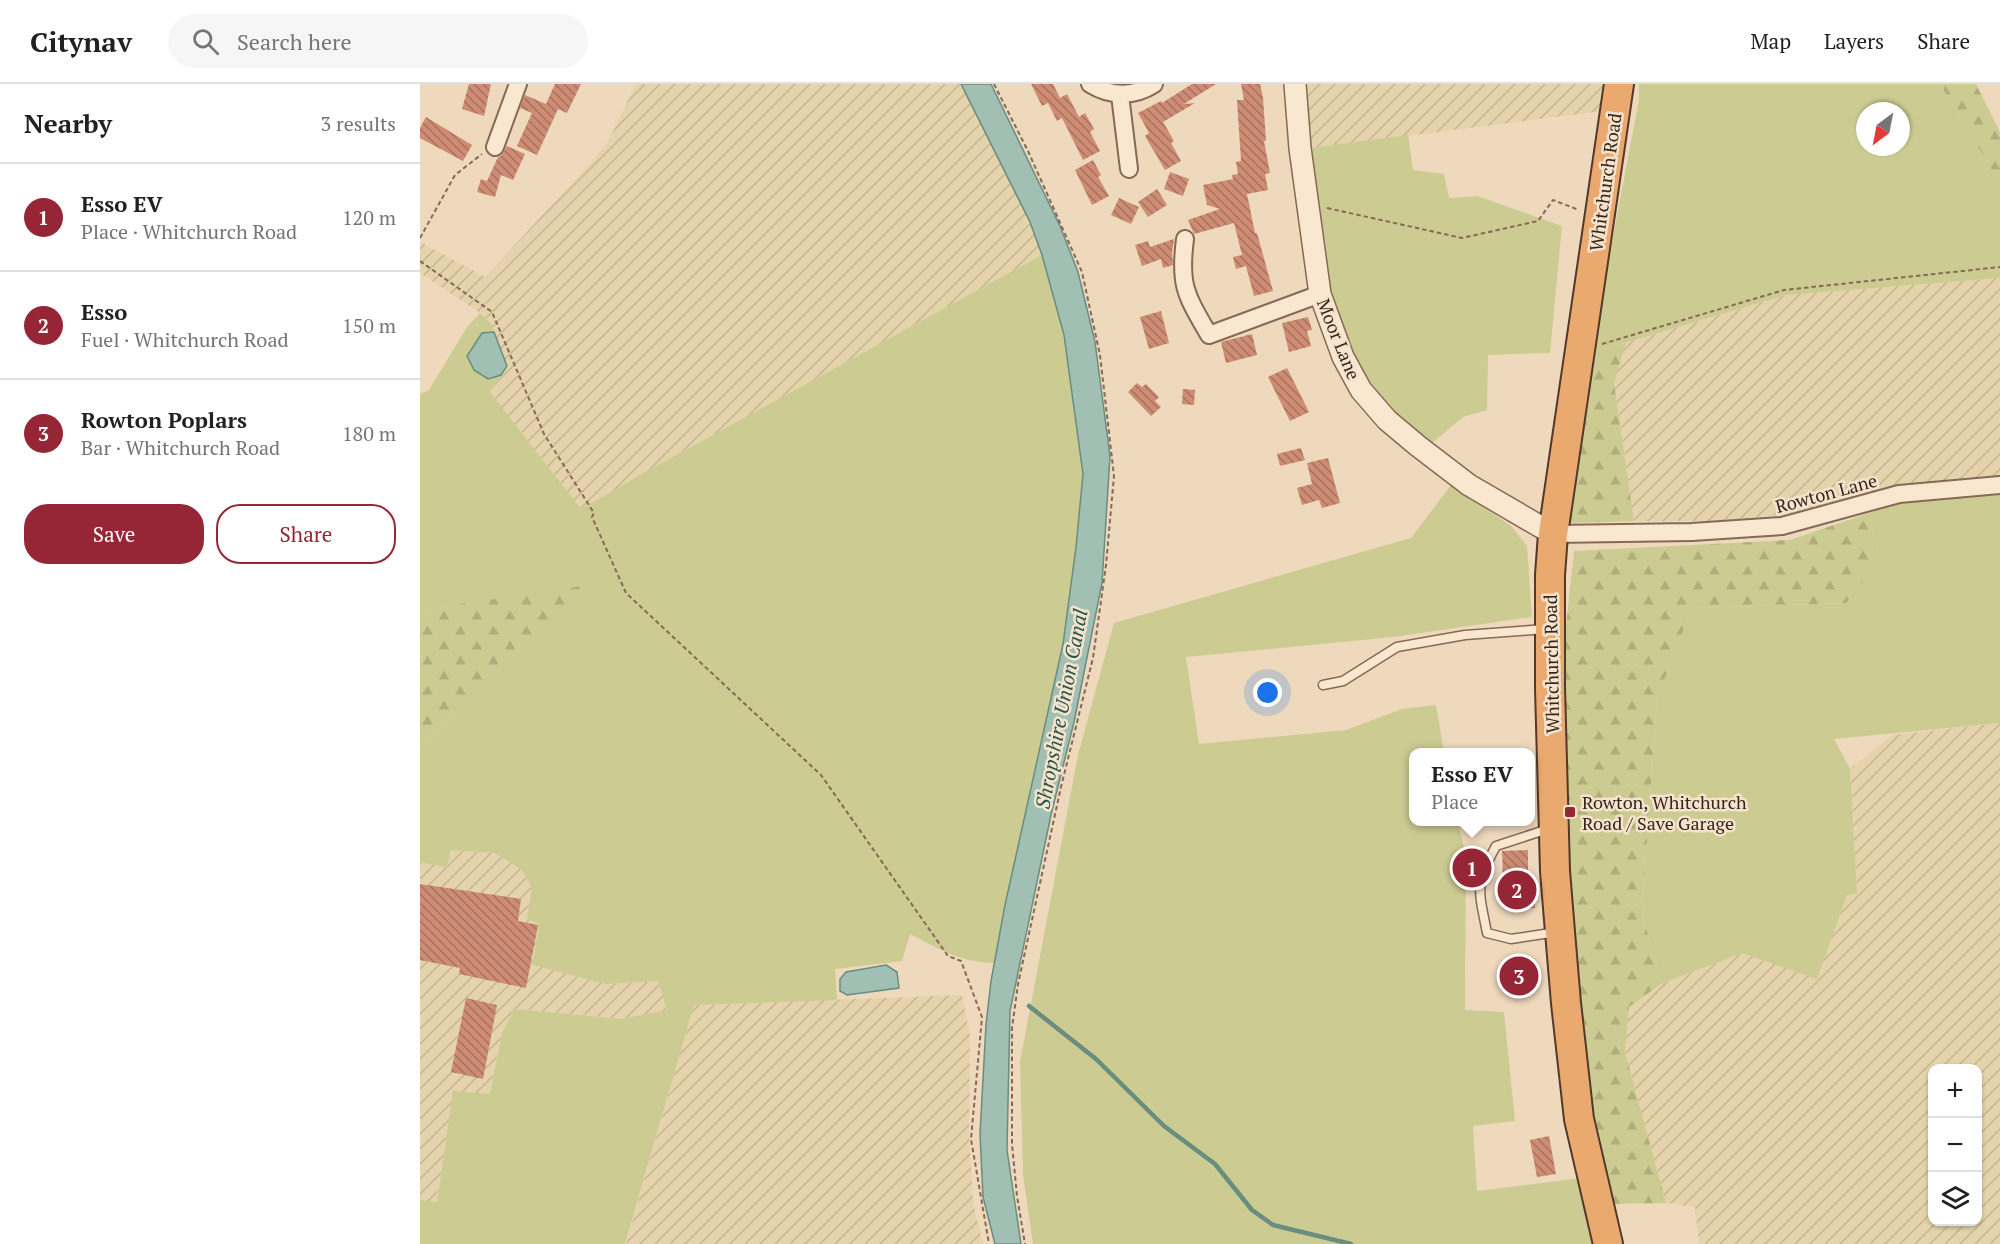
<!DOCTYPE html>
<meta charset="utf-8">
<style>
body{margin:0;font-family:"PT Serif",serif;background:#f6f6f6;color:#202124}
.controls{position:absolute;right:18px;bottom:18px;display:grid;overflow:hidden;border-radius:12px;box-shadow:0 2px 4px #0004}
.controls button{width:54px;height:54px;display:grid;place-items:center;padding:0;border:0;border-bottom:2px solid #e0e0e0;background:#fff;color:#202124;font:30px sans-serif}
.compass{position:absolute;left:1436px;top:18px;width:54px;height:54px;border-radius:50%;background:#fff;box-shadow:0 2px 4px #0004;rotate:212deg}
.you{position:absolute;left:848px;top:609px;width:21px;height:21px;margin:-15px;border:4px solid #fff;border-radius:50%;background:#1a73e8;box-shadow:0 0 0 9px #1a73e833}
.badge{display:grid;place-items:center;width:39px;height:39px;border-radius:50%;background:#962636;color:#fff;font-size:20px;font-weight:700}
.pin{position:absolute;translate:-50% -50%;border:3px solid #fff;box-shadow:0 2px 6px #0006}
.popup{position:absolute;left:989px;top:664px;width:126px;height:78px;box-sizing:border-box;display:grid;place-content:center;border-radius:12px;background:#fff;filter:drop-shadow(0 2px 4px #0005);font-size:20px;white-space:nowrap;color:#757577}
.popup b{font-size:22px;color:#202124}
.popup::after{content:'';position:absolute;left:50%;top:100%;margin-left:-12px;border:12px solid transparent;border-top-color:#fff}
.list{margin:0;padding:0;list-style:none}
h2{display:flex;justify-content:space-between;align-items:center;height:78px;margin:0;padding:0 24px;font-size:26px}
h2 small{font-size:20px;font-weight:400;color:#757577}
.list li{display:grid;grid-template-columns:39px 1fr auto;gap:18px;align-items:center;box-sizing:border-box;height:108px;padding:0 24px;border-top:2px solid #e0e0e0}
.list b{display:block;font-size:22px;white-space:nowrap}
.list p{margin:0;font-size:20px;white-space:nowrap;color:#757577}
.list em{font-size:20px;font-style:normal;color:#757577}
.actions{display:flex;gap:12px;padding:18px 24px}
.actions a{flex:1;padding:14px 0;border:2px solid #962636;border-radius:24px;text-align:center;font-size:21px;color:#962636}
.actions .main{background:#962636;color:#fff}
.icon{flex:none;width:33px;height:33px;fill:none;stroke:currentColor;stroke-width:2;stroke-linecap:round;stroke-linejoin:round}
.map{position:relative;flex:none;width:1580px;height:1160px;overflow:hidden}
header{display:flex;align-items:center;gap:36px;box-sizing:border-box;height:84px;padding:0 30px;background:#fff;border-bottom:2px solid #e0e0e0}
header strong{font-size:28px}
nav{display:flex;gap:33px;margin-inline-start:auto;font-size:21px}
.search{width:420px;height:54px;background:#f6f6f6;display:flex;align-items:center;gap:15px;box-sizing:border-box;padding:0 21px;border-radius:33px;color:#757577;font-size:22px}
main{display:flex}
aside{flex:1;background:#fff}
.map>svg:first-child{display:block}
.farmland{fill:url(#farmland-furrows);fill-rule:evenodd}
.green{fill:#cccb92;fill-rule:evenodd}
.forest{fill:url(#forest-firs)}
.water{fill:#a1bfb2;stroke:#698d7f;stroke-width:1.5}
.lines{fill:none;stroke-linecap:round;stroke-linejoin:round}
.stream{stroke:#698d7f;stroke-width:4.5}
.building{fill:url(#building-back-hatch)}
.service-casing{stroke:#866956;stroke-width:11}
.minor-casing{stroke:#866956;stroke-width:20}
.tertiary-casing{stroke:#866956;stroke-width:24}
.trunk-casing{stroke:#53382b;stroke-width:32}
.path{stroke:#866956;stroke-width:2;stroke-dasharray:4.5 3;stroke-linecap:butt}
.service{stroke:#f9e7d0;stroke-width:8}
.minor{stroke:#f9e7d0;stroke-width:16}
.tertiary{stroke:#f9e7d0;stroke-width:21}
.trunk{stroke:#eaaa6f;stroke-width:28}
.poi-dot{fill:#962636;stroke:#f5e4cd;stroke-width:2}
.labels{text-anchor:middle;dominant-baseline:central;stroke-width:5;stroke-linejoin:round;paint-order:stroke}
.street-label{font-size:18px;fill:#35241b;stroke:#f5e4cd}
.poi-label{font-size:18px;fill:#35241b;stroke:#f5e4cd;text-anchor:start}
.water-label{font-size:20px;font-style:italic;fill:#2a554d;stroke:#f5e4cd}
</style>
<header>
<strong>Citynav</strong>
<div class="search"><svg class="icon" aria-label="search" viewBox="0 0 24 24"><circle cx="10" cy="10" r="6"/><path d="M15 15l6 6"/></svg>Search here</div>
<nav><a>Map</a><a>Layers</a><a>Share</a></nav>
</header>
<main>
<aside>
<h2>Nearby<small>3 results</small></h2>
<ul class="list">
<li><span class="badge">1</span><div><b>Esso EV</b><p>Place · Whitchurch Road</p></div><em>120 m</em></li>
<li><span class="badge">2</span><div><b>Esso</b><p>Fuel · Whitchurch Road</p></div><em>150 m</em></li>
<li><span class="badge">3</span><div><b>Rowton Poplars</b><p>Bar · Whitchurch Road</p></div><em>180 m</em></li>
</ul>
<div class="actions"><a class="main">Save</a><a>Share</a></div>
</aside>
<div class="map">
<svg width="1580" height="1160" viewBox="0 0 1580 1160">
<defs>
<pattern id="farmland-furrows" width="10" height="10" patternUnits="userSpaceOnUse" patternTransform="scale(1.5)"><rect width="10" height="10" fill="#e4d3ab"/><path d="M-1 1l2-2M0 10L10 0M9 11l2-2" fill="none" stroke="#c4b593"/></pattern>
<pattern id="forest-firs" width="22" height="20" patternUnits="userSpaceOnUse" patternTransform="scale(1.5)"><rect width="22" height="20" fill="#cccb92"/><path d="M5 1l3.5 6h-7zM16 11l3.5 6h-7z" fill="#b0ae7d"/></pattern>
<pattern id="building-back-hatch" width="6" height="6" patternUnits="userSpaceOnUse" patternTransform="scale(1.5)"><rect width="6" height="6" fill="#cd8c73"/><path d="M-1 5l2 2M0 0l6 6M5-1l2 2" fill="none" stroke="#a7725e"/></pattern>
</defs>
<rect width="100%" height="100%" fill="#eed9bd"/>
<path class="farmland" d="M216 0H541L610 138 622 171 227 387 161 425 70 308 87 282 71 240 60 229 0 189V158L65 193 170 80 187 59Z
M885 0H1186L1183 27 892 64Z
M1580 194V395L1532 396 1470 402 1411 421 1359 431 1290 437H1214L1194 298 1206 259 1366 211Z
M1580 639V1160H1279L1275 1123 1246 1119 1205 968 1209 923 1241 900 1322 869 1397 894 1427 811 1437 809 1430 685 1472 651ZM1512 984H1558V1138H1512Z
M31 766 75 769 102 786 112 804 107 835 119 840 186 900 238 897 248 926 201 935 94 925 82 949 70 1010 33 1007 17 1118 0 1116V778L27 784Z
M542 911 550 951 549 1047 553 1119 563 1160H206L274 921Z"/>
<path class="green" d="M1219 0H1520L1580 99V194L1366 211 1171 269 1219 16ZM1445 27H1481V63H1445Z
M988 51 993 86 1024 90 1029 114 1057 112 1142 142 1130 269 1068 271 1067 326 1043 333 1012 359 978 333 950 308 939 287 911 212 901 160 892 64Z
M622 171 644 251 663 390 656 463 643 560 585 821 574 879C543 879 518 865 490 850L482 877 415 885 417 916 274 921 205 1160H0V1116L17 1118 33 1007 70 1010 82 949 94 925 201 935 247 926 238 897 186 900 113 881 119 840 107 835 112 804 102 786 75 769 31 766 27 784 0 778V665L161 503 0 526V310L9 306 47 243 60 229 71 240 74 248 62 249 68 295 81 291 70 308 161 425 227 387Z
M1031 401 1091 442 1107 462 1112 533 973 553 766 573 779 660 926 646 982 625 1016 621 1024 668H994V738H1038L1046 772 1045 926 1084 928 1095 1037 1053 1042 1057 1107 1161 1094 1178 1160H613L603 1091 600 978 658 671 694 539 991 454Z
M1580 410V639L1414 655 1430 685 1437 809 1427 811 1397 895 1322 869 1241 900 1222 828 1237 615 1272 524 1426 519 1457 466 1449 429 1473 418Z"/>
<path class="forest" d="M1520 0H1556L1580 48V99Z
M1206 259 1194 299 1214 437 1149 439 1170 269Z
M1449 429 1457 466 1443 498 1426 519 1272 524 1237 615 1222 828 1241 900 1209 923 1205 968 1246 1119 1189 1120 1159 959 1147 779 1140 599 1154 467 1370 456Z
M162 502 152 513 0 665V526Z"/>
<path class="water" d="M541 0H571L640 142 658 188 675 258 690 372 682 499 654 638 631 731 590 927 587 1066 601 1160H575L563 1113 560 1050 566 941 571 897 585 821 643 560 656 463 663 390 644 251 622 171 610 138Z
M74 248 87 282 81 291 68 295 54 286 47 272 62 249Z
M466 881 477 888 479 904 427 911 420 907V895L426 888Z"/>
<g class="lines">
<path class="stream" d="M609 922 676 975 744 1042 795 1080 832 1126 853 1141 931 1160"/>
</g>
<path class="building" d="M49 0H71L64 32 42 25Z
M135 0H161L147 29 138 25 117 71 97 62 112 29 100 24 105 11 126 20Z
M611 0H633L640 14 647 10 659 33 665 29 674 45 670 48 680 67 663 76 642 34 637 37 628 19 622 22Z
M772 0H796L764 20 775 19 743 38 754 57 751 59 761 77 745 86 725 52 729 49 718 29 741 17 742 19Z
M821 0H840L843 14 846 57H844L850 89 845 90 848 106 827 110 835 149H837L853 207 834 212 826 182 816 185 813 173 822 171 814 139 774 150 768 136 800 125 787 121 783 101 813 95 812 91 818 90 816 78 821 77 817 16H824Z
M6 33 52 61 43 77 0 54V44Z
M87 62 105 70 93 96 81 91 75 113 57 108 61 95 67 97 78 73 82 71Z
M673 76 681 91 678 93 689 112 672 121 655 86Z
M750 88 769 95 763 112 744 105Z
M737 105 747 121 728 133 718 118Z
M699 114 719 123 711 140 691 131Z
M754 155 752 168 753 181 743 184 741 175 722 182 715 161 728 157 730 163Z
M741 227 749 259 729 265 720 233Z
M888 233 892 246 887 247 891 262 869 268 862 239Z
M832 250 837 271 806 279 801 258Z
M867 284 889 328 870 337 848 293Z
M717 299 722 303 726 300 739 313 735 317 741 323 731 332 708 308Z
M763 305 775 306 774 321 762 320Z
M881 364 885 376 860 382 857 370Z
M908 374 920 419 902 424 899 416 882 421 877 404 892 400 887 379Z
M1108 766V794L1114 793 1115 824 1084 825 1082 767Z
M0 800 101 815 98 837 118 841 106 904 39 890 40 884 0 876Z
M46 914 77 921 63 995 31 988Z
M1129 1052 1136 1090 1117 1093 1110 1056Z"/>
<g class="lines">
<g class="service-casing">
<path id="service" d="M903 601 923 597 977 563 1045 551 1126 545
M1128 745 1076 762C1054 802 1059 807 1067 849L1091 855 1137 848"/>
</g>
<g class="minor-casing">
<path id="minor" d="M670 0C691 13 714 13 734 0
M700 11 709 85
M75 63 98 0
M765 155C759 202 766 211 789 251L900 210
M1133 450 1272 448 1362 442 1479 410 1580 401"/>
</g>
<g class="tertiary-casing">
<path id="tertiary" d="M875 0 880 64 900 210 923 273 941 306 967 336 998 362 1049 401 1133 450"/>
</g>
<g class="trunk-casing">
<path id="trunk" d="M1188 1160 1159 1035 1146 919 1140 848 1135 787 1130 604V491L1133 450 1199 0"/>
</g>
<path class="path" d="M574 0 608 67 662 188 680 271 694 392 686 481 673 574 641 703 598 900 592 944V1060L597 1112 605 1160
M907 124 1042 154 1118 137 1133 116 1159 126
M0 154 35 91 62 70
M0 177 72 228 124 350 174 429 172 433 206 509 401 691 528 872 541 877 562 933 551 1055 569 1160
M1182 260 1364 206 1580 183"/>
<use href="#service" class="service"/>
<use href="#minor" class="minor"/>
<use href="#tertiary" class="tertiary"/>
<use href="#trunk" class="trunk"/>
</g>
<rect class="poi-dot" x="1144" y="722" width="12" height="12" rx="3"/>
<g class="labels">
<g class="street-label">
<text transform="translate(1185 98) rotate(-82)">Whitchurch Road</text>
<text transform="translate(919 255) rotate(68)">Moor Lane</text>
<text transform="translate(1406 409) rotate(-15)">Rowton Lane</text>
<text transform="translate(1131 580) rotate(-91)">Whitchurch Road</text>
</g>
<g class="poi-label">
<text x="1162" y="718">Rowton, Whitchurch<tspan x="1162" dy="21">Road / Save Garage</tspan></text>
</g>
<g class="water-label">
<text transform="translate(641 625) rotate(-79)">Shropshire Union Canal</text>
</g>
</g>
</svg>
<div class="controls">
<button>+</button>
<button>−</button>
<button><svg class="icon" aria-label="layers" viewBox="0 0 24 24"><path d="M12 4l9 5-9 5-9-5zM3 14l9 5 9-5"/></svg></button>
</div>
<svg class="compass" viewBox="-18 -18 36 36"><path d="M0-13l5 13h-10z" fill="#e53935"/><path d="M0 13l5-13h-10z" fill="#757577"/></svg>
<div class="you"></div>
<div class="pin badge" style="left:1052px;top:784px">1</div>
<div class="popup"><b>Esso EV</b>Place</div>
<div class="pin badge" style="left:1097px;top:806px">2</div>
<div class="pin badge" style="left:1099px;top:892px">3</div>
</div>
</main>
